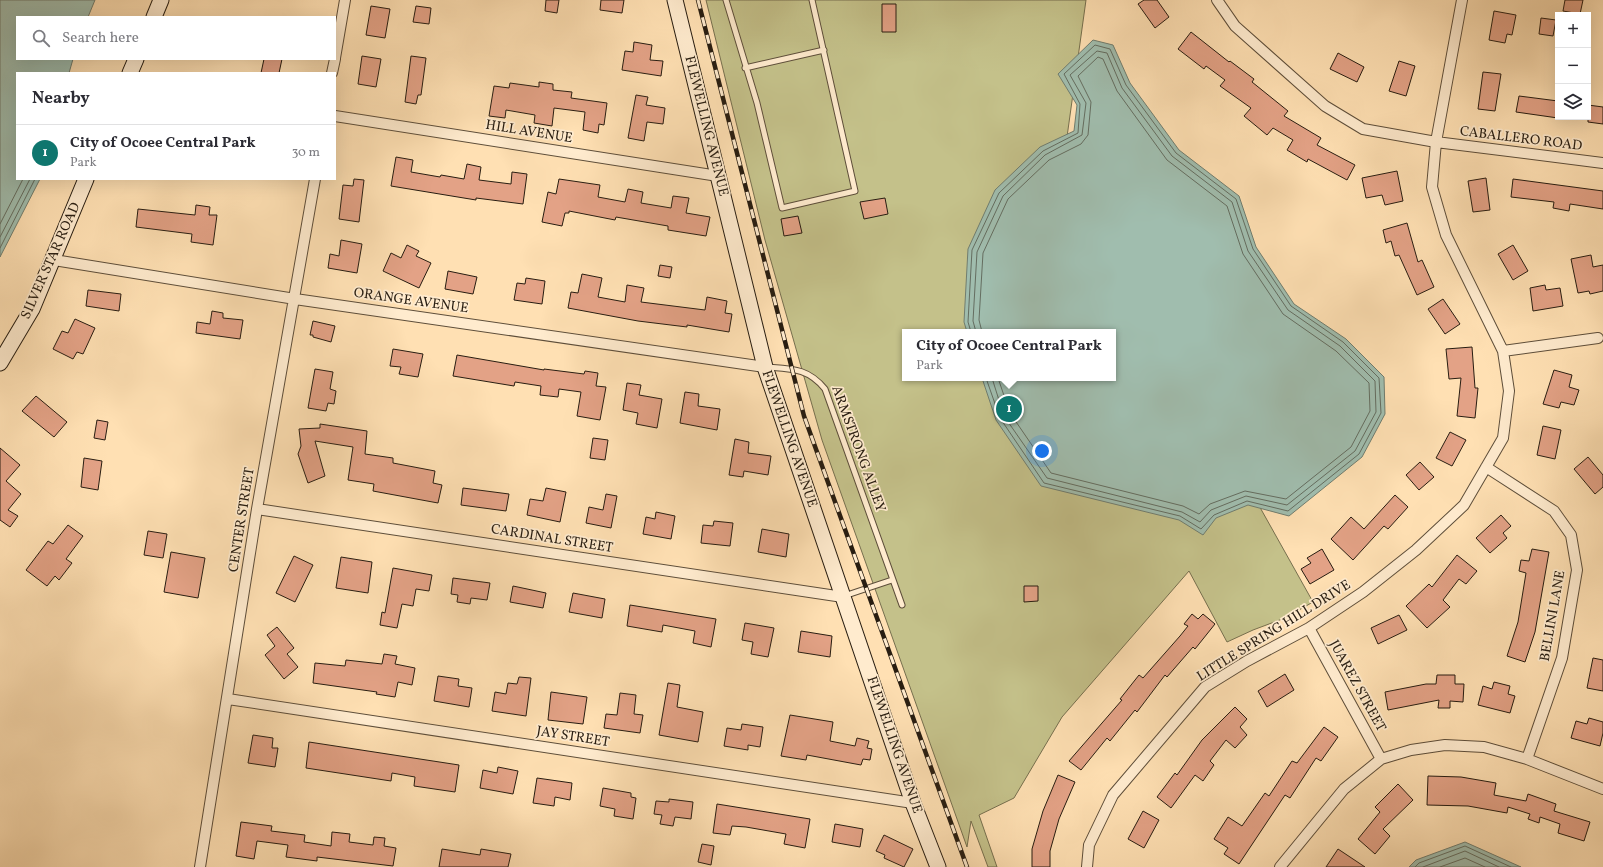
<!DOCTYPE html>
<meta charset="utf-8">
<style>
body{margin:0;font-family:Vollkorn,serif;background:#f2f2f3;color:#2b2b33}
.controls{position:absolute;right:12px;top:12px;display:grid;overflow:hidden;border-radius:0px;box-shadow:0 4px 16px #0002}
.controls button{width:36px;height:36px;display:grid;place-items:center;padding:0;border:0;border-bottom:1px solid #e1e1e2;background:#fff;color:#2b2b33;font:20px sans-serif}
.you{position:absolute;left:1042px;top:451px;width:14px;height:14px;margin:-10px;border:3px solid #fff;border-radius:50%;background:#1a73e8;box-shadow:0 0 0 6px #1a73e833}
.badge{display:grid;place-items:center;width:26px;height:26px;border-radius:50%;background:#0f766e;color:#fff;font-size:13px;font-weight:700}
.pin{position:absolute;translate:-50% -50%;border:2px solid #fff;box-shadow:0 1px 4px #0006}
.popup{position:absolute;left:902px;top:329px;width:214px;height:52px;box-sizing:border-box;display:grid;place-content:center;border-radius:0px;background:#fff;filter:drop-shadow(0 1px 3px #0005);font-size:13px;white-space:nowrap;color:#7c7c81}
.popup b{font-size:15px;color:#2b2b33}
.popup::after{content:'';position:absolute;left:50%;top:100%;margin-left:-8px;border:8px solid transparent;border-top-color:#fff}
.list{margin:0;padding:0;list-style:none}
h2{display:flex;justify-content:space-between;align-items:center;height:52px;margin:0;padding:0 16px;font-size:17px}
h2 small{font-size:13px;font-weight:400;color:#7c7c81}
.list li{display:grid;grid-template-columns:26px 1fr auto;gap:12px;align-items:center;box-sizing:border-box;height:56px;padding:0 16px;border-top:1px solid #e1e1e2}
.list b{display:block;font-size:15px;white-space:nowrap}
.list p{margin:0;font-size:13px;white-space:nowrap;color:#7c7c81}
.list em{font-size:13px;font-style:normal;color:#7c7c81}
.icon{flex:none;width:22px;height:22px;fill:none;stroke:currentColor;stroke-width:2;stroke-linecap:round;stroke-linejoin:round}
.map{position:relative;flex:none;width:1603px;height:867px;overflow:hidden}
.search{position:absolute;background:#fff;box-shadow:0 4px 16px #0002;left:16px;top:16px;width:320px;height:44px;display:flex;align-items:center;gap:10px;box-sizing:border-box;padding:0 14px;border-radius:0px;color:#7c7c81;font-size:15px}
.panel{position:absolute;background:#fff;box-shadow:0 4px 16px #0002;left:16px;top:72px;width:320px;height:108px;border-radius:0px}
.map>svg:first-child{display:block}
.green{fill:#c4c18a;stroke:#766f4e;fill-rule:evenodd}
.water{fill:#a0bdae;stroke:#707d6f}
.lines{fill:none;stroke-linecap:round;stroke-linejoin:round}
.shore{stroke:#646d60;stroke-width:1}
.building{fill:#e3a286;stroke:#281d11}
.lane-casing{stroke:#5e4e3a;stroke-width:7}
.street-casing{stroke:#5e4e3a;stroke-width:12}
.secondary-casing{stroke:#281d11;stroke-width:17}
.lane{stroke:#ffebce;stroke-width:5}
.street{stroke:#ffebce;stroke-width:10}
.secondary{stroke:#ffebce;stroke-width:15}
.rail-casing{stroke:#281d11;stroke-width:4.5}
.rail{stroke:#ffebce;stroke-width:3;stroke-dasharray:9;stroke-linecap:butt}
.labels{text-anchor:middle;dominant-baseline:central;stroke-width:3.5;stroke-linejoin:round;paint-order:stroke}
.street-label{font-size:14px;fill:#281d11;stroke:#ffebce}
</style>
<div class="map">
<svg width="1603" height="867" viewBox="0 0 1603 867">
<rect width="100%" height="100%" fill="#ffe0b3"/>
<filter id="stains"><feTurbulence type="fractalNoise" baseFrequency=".005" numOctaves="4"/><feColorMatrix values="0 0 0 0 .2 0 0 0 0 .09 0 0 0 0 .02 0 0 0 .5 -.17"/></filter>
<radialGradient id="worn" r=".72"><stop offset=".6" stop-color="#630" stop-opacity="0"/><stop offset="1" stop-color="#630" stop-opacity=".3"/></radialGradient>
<path class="green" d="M706 0H1086L1062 173 1090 204 1313 602 1285 618 1253 630 1227 642 1189 571 1062 717 1014 798 979 815 997 867H988L971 821 967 847 822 440 765 240ZM905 332H1113V378H905Z"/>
<path class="water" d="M0 0H95L88 17H17V59H73L69 73H17V179H40L0 257Z
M1093 40 1113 45 1130 83 1179 150 1239 196 1256 247 1294 304 1346 339 1384 377 1385 414 1362 457 1289 516 1248 505 1216 518 1203 535 1179 520 1041 486 996 420 982 378H1113V332H967L964 322 968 249 995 190 1040 147 1074 131 1077 105 1058 74Z
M1465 842 1521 867H1409L1416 860Z"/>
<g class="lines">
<path class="shore" d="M0 224 23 179
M0 237 30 179
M0 248 35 179
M971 332 968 322 972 250 999 193 1043 151 1078 133 1080 104 1064 74 1095 45 1110 49 1126 85 1176 153 1236 199 1253 249 1291 306 1343 342 1379 378 1381 413 1359 454 1288 511 1247 501 1214 515 1201 529 1180 516 1044 483 1000 418 986 378
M976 332 973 321 977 252 1003 196 1045 155 1082 135 1086 103 1070 75 1097 51 1107 53 1122 88 1172 156 1232 202 1248 251 1288 310 1340 346 1375 381 1376 412 1355 451 1287 505 1246 496 1211 510 1200 522 1182 512 1047 478 1004 416 992 378
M982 332 979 320 983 253 1008 199 1049 160 1081 144 1088 135 1091 102 1078 76 1098 57 1103 59 1117 91 1167 160 1227 206 1243 254 1283 314 1336 351 1369 383 1370 411 1351 447 1286 499 1245 491 1210 504 1199 514 1183 506 1051 473 1010 413 998 378
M1415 867 1419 863 1465 846 1511 867
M1423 867 1465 851 1499 867
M1440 867 1465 858 1485 867"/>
</g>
<path class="building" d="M546 0H559L557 13 545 11Z
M601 0H624L622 13 600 10Z
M1144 0H1157L1169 17 1155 28 1138 4Z
M1565 0H1583L1580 14 1563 11Z
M882 4H896V32H882Z
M371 6 390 9 385 38 366 35Z
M416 6 431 8 429 24 413 22Z
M1494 11 1516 15 1512 35 1507 34 1505 43 1489 40Z
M1541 18 1556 20 1553 36 1539 34Z
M1191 32 1229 62 1230 61 1254 79 1252 82 1288 111 1284 116 1321 138 1317 145 1355 165 1347 180 1308 159 1307 162 1287 150 1293 140 1273 128 1267 135 1244 116 1251 108 1220 86 1225 80 1206 66 1204 69 1178 49Z
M634 42 652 45 650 60 663 61 661 76 622 70 625 51 633 52Z
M1338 53 1364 67 1357 82 1330 69Z
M362 56 381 59 376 87 358 84Z
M411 56 426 58 421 95H418L416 104 405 102Z
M264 59H282L279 73H261Z
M1399 61 1415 66 1406 96 1389 91Z
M1483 72 1501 74 1495 111 1478 109Z
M539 82 553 84V90L572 92 571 98 607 103 604 125 599 124 598 133 583 130 585 112 554 108 552 126 534 123 535 115 506 110 505 118 489 116 494 86 509 88 510 83 539 87Z
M636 95 648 97 646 105 665 108 663 124 647 122 644 141 628 138Z
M1519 96 1558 101V118L1516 112Z
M1588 105 1603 107V124L1588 122Z
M396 157 413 160 411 172 440 177 441 175 464 179 467 164 481 167 479 180 511 184 512 172 527 174 523 204 476 198V200L391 186Z
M1397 171 1403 201 1385 205 1382 195 1366 198 1362 178Z
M1486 178 1490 210 1473 212 1468 181Z
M354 179 364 180 359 222 339 219 343 185 353 186Z
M559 179 600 185 598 197 625 202 628 189 643 192 641 203 671 208 673 196 689 198 686 213 710 217 706 236 668 230V226L616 217 615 220 569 211V213H565L562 226 542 222 548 192 556 194Z
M1513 179 1603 191V209L1570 204 1569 211 1553 208 1554 202 1511 197Z
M885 198 888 214 864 219 860 202Z
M196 205 210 207 209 215H217L213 245 191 242 192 234 136 227 138 209 195 215Z
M798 216 802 233 784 236 781 219Z
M1407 223 1418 262 1422 260 1434 287 1417 295 1399 255 1395 256 1391 241 1386 243 1383 230Z
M341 240 362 244 357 273 328 268 330 254 339 256Z
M407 245 419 251 416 256 431 263 419 288 383 271 391 253 401 258Z
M1513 245 1528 271 1513 280 1498 254Z
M1591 255 1593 267 1603 265V291L1590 294 1589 291 1578 293 1571 259Z
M660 265 672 267 670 278 658 276Z
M448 271 477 277 473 294 445 289Z
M582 274 602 278 598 297 625 302 627 285 644 288 641 302 705 310 707 297 727 301 725 313 732 314 729 332 687 325V327L638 321 568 308 571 292 578 293Z
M526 278 545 281 542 304 514 300 517 283 525 284Z
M1545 285 1546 290 1560 288 1563 306 1533 311 1530 288Z
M88 290 121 294 119 311 86 306Z
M1443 299 1460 324 1445 334 1428 309Z
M212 311 223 313V318L243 320 240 339 196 333 197 322 210 324Z
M75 319 95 328 83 354 77 352 73 359 53 349 62 331 68 333Z
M313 321 335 326 331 342 313 337V335H310Z
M1472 347 1475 388H1478L1475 418 1457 416 1461 378 1449 379 1446 349Z
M393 349 423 354 418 377 399 374 401 367 390 366Z
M457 355 544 370V369L584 374 585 371 598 373 596 386 606 387 600 420 577 416 581 392 559 389 558 397 540 395 541 386 515 382 514 386 453 376Z
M315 369 333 372 330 389 336 391 334 404 328 403 326 411 308 408Z
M1554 370 1572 375 1569 387 1579 390 1574 405 1561 402 1559 408 1543 404Z
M627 383 641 385 639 395 662 399 657 428 636 424 638 413 623 410Z
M685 392 699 394 698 406 720 409 717 430 680 423Z
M36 396 67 422 54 437 22 411Z
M97 420 108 422 105 440 94 438Z
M320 424 367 431 365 454 393 458V463L435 471 433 483 442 485 438 503 373 491 374 484 348 480 353 447 315 441 325 476 308 483 298 454 301 446 299 429 320 428Z
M1543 426 1561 430 1555 459 1537 455Z
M1450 432 1466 440 1452 466 1436 458Z
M593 438 608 440 605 460 590 458Z
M735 439 749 442 748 453 771 456 768 475 744 471 743 477 729 475Z
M0 448 20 465 6 481 21 494 8 510 18 516 10 527 0 520Z
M1588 457 1603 475V487L1595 494 1574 469Z
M84 458 102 461 98 490 81 487Z
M1420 462 1434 477 1419 490 1406 475Z
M463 488 509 494 506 511 461 505Z
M546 488 566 492 560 522 527 515 530 499 543 501Z
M606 494 617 496 611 528 586 523 589 507 603 510Z
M1395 495 1408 507 1388 529 1384 526 1353 560 1331 539 1351 517 1364 529Z
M656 512 675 516 671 539 643 534 646 517 655 519Z
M1501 515 1511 526 1503 533 1507 538 1490 553 1476 538Z
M714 521 733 523 730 546 701 543 703 525 713 526Z
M68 525 83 536 66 559 72 563 59 580 55 576 47 586 26 570 48 541 53 544Z
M762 529 789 534 786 557 758 552Z
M148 531 167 534 163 558 144 555Z
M1322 549 1334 570 1310 584 1301 569 1311 563 1307 558Z
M1532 549 1549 552 1535 632 1525 662 1507 656 1518 622 1526 573 1519 571 1521 560 1529 561Z
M171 552 205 558 198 598 164 592Z
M1457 555 1477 571 1466 584 1459 579 1443 600 1450 607 1427 628 1406 606 1429 584 1432 587Z
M294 556 313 565 295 602 276 593Z
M341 557 372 562 368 593 336 588Z
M393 568 432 575 429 591 416 589 413 606 402 604 397 628 380 625 382 612 385 613Z
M453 578 490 583 487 600 471 598 470 604 457 602 458 595 451 594Z
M513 586 546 593 543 608 510 602Z
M1024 586H1038V601L1024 602Z
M573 593 605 599 602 618 569 612Z
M630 605 716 619 711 647 693 643 695 631 663 625 662 632 627 626Z
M1192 614 1198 619 1203 614 1215 624 1195 649 1193 647 1167 677 1165 675 1137 712 1135 710 1110 741 1107 738 1081 770 1069 761 1122 700 1120 699 1139 675 1143 678 1180 636 1188 626 1184 624Z
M1399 615 1407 630 1378 644 1371 628Z
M745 623 774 628 768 657 751 654 753 642 742 640Z
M277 627 294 648 287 654 298 667 284 679 265 655 275 646 267 635Z
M801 631 832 636 830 657 798 652Z
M384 654 397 656 395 664 415 668 412 685 398 682 395 697 376 694 377 692 313 683 315 663 345 666 346 660 382 664Z
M1593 658 1603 660V691L1587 688Z
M1285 674 1294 690 1267 707 1258 691Z
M1437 675H1455V684H1464L1463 702 1450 701V708H1438L1439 700 1388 710 1385 692 1426 684H1436Z
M438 676 459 679 458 686 472 688 469 707 434 701Z
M519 677 531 678 526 716 492 711 495 692 506 694 508 683 517 684Z
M1494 682 1510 686 1508 694 1515 696 1510 713 1478 705 1483 686 1492 689Z
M668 683 680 685 677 707 703 712 698 742 659 735Z
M551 692 587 697 583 724 548 720Z
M620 693 636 695 634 714 643 715 640 733 604 728 606 714 617 715Z
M1235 707 1247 719 1240 727 1247 735 1235 748 1226 740 1210 761 1214 765 1203 781 1195 775 1171 808 1157 797 1175 773 1177 775 1202 740Z
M790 715 833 722 830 741 855 746 857 738 869 741 867 748 872 749 870 760 863 759 861 765 807 755 806 760 781 756Z
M1589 718 1603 722V733L1600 746 1571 738 1576 721 1587 724Z
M742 724 763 727 760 747 748 745V750L724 746 727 728 741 730Z
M1324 727 1338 737 1321 761 1316 758 1290 798 1285 795 1239 864 1224 854 1228 848 1214 839 1228 817 1242 826 1265 793 1269 796 1292 761 1297 763Z
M253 735 273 738 272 748H278L275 767 248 763Z
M309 742 459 765 455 792 414 786 415 777 392 773 391 781 306 768Z
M498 767 518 771 513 794 480 788 483 770 497 773Z
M1058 775 1075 782 1059 819 1050 851V867H1032V849L1043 811Z
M1428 776 1461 777 1496 783 1494 795 1526 801 1528 794 1556 804 1554 811 1590 822 1584 841 1558 833 1560 824 1540 817 1539 823 1528 819 1530 814 1508 807 1507 813 1468 806 1427 805Z
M537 778 572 783 570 800 555 797 554 806 533 803Z
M1398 784 1413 800 1383 829 1390 836 1375 854 1358 839 1380 812 1375 807Z
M603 788 631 793V797L636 798 633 819 614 816 615 809 600 806Z
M669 799 693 802 691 819 675 817 673 826 660 824 662 815 654 814 656 801 669 802Z
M717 804 810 819 805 848 784 844 786 834 746 827 732 826 730 835 713 833Z
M1143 811 1159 820 1144 848 1128 839Z
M241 822 272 826 271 831 305 835 304 842 331 846 332 832 350 834 349 842 373 845 374 837 385 838 384 846 396 848 393 866 317 857V861L286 857 288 845 257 841 254 859 236 856Z
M835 824 863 829 860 847 832 842Z
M884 835 913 849 904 867 884 858 885 855 876 851Z
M702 844 714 846 711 865 698 862Z
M442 849 480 855 481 849 511 854 508 867H439Z
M1338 849 1365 867H1326Z"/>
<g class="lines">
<g class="lane-casing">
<path id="lane" d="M726 0 757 103 782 208 855 191 812 0
M745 68 824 50
M766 367C792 369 808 368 825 389L902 605
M844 596 892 580"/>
</g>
<g class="street-casing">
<path id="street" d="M1217 0 1235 26 1325 106 1363 129 1436 142 1603 163
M335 58 345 0
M332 73 335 59
M335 116 718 176
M54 260 295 299 765 367
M1503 351 1598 338
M1486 467 1554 511 1571 535 1577 570 1562 658 1527 759
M257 509 843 597
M1309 628 1381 759
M228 699 913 803
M200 867 257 509 315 179
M1087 867 1089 845 1113 795 1205 687 1247 661 1309 628 1363 592 1416 550 1464 505 1503 438 1509 391 1503 351 1446 235 1432 187 1436 142 1462 0
M1280 867 1344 789 1381 759 1411 750 1445 745 1484 747 1527 759 1603 789"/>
</g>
<g class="secondary-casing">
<path id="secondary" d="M675 0 765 367 913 803 938 867
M154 17 161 0
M130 73 136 59
M0 363 32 309 86 179"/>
</g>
<use href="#lane" class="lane"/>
<use href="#street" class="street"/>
<use href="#secondary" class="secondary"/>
<g class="rail-casing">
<path id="rail" d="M698 0 804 416 967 867"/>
</g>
<use href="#rail" class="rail"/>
</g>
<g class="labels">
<g class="street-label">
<text transform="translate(706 126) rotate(76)">FLEWELLING AVENUE</text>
<text transform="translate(529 132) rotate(9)">HILL AVENUE</text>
<text transform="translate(1521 139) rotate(7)">CABALLERO ROAD</text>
<text transform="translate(51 261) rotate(-66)">SILVER STAR ROAD</text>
<text transform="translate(411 301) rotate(8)">ORANGE AVENUE</text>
<text transform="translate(789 439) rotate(71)">FLEWELLING AVENUE</text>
<text transform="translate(858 449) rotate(70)">ARMSTRONG ALLEY</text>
<text transform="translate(242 520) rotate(-81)">CENTER STREET</text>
<text transform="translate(552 539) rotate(9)">CARDINAL STREET</text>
<text transform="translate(1553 616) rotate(-80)">BELLINI LANE</text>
<text transform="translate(1274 631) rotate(-32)">LITTLE SPRING HILL DRIVE</text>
<text transform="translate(1357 686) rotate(61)">JUAREZ STREET</text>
<text transform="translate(573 737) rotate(9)">JAY STREET</text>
<text transform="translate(894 745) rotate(71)">FLEWELLING AVENUE</text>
</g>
</g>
<rect width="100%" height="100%" filter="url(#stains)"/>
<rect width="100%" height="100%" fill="url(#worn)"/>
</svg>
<div class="controls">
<button>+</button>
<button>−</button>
<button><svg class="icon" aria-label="layers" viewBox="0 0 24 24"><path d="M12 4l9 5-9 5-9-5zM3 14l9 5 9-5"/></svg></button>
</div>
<div class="you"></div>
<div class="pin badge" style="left:1009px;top:409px">1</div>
<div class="popup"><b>City of Ocoee Central Park</b>Park</div>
<div class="search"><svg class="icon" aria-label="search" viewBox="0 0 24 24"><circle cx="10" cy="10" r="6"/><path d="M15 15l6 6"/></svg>Search here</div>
<section class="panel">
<h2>Nearby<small></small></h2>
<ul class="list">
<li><span class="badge">1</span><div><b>City of Ocoee Central Park</b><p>Park</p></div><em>30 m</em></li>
</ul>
</section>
</div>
